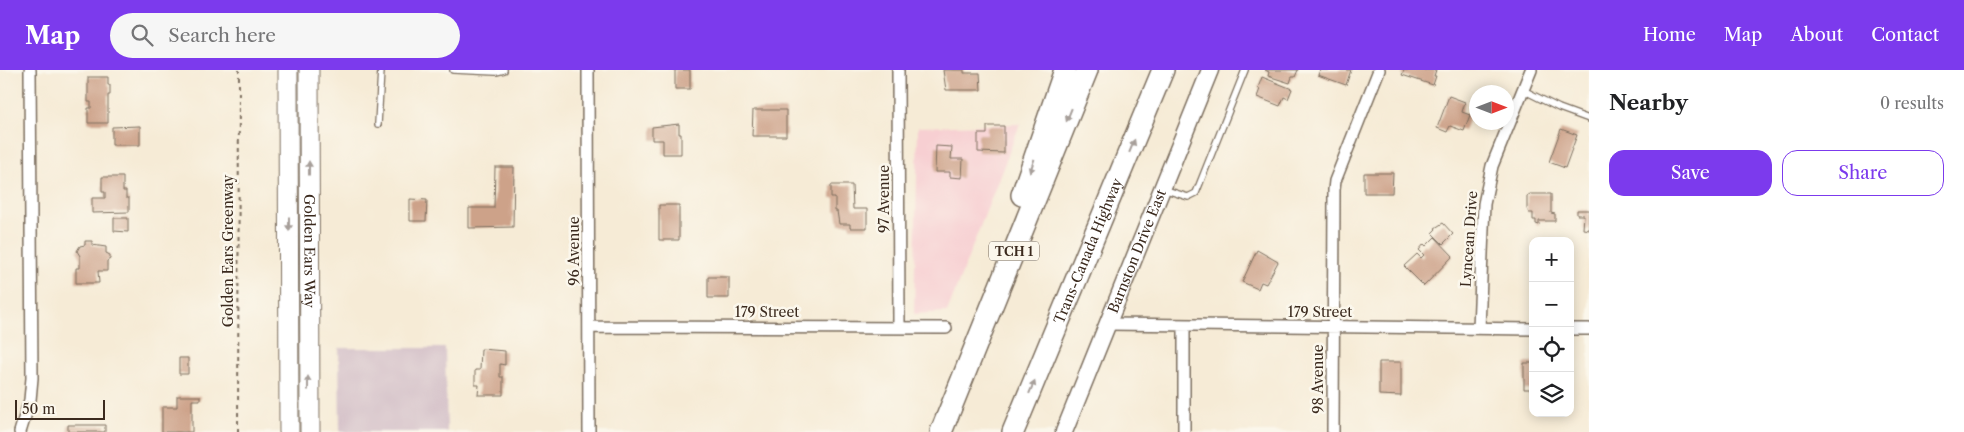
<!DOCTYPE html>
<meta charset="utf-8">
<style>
body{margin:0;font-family:"Libre Caslon Text",serif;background:#f6f6f6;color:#202124}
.controls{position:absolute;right:15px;bottom:15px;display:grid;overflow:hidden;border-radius:10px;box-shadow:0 2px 12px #0003}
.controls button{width:45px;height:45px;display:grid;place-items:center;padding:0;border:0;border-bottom:1px solid #e0e0e0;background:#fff;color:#202124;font:25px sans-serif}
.compass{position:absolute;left:1469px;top:15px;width:45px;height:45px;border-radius:50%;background:#fff;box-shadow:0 2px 12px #0003;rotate:90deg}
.scale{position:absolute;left:15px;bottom:12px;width:90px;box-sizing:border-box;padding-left:5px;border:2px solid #3b2a1e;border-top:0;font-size:14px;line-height:18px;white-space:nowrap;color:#3b2a1e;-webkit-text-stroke:4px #fbf7ec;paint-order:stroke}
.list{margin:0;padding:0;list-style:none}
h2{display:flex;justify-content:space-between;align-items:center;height:65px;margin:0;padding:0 20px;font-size:21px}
h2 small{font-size:16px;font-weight:400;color:#757577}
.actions{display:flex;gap:10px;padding:15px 20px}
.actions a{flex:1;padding:11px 0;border:1px solid #7c3aed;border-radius:15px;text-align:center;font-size:18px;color:#7c3aed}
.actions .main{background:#7c3aed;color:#fff}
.icon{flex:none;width:28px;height:28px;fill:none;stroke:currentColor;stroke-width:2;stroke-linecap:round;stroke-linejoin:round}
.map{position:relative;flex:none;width:1589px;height:362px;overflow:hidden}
header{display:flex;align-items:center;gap:30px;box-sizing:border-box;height:70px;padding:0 25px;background:#7c3aed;color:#fff}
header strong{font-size:24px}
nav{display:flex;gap:28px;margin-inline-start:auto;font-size:18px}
.search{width:350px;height:45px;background:#f6f6f6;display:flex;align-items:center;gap:12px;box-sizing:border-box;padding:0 18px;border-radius:28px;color:#757577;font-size:19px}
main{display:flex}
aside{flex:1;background:#fff}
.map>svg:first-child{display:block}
.built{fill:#f7cfd2}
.industrial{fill:#d2bdc6}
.building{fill:#cda289}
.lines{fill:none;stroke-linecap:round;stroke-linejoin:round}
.lane-casing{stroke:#7c6e5e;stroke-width:8}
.street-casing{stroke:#7c6e5e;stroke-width:14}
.secondary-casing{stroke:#7c6e5e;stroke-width:19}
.primary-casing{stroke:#7c6e5e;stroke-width:21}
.highway-casing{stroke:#7c6e5e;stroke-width:24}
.path{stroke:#7c6e5e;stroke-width:2;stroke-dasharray:4 4;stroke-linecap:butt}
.lane{stroke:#fff;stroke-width:5.5}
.street{stroke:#fff;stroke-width:11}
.secondary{stroke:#fff;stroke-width:16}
.primary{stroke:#fff;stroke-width:19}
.highway{stroke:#fff;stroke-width:21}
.oneway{fill:#a79f9a}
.labels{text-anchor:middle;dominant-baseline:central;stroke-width:5;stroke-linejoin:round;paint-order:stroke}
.shield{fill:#fbf7ec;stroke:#75685c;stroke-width:1}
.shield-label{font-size:12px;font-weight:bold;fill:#3b2a1e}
.street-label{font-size:14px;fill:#3b2a1e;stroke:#fbf7ec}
</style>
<header>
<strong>Map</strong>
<div class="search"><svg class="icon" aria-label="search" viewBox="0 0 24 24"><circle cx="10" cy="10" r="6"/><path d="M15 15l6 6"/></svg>Search here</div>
<nav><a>Home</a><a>Map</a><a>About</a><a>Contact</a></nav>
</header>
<main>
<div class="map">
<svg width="1589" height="362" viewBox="0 0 1589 362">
<rect width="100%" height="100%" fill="#fbf7ec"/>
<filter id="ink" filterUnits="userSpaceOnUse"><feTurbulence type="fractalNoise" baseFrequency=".02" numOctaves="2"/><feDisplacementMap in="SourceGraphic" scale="10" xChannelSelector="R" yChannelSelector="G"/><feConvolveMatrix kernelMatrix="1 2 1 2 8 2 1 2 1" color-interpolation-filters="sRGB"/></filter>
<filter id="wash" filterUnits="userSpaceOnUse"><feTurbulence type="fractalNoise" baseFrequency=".0096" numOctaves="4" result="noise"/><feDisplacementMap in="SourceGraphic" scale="20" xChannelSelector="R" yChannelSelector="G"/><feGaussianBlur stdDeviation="1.12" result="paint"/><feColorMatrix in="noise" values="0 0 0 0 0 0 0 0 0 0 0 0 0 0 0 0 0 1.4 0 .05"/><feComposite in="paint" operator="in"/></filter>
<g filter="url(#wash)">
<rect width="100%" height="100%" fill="#f6ebd6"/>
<path class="built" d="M1020 54 947 242 914 244 918 57Z"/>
<path class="industrial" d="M339 278H445L447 362H340Z"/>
<g id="blocks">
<path class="building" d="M675 0H690V19H675Z
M943 0H964V3H980L981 20H946Z
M1265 0H1298L1295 7H1292L1290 13 1268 6 1269 2Z
M1320 0H1351L1346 15 1318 5Z
M1404 0H1436L1434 6H1436L1433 15 1402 5Z
M88 7H108V15H110V25H108V53H88V38H91V32H88Z
M1262 7 1292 19 1288 29 1284 27 1280 36 1257 27 1260 19 1258 18Z
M1449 26 1465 32 1462 42 1470 45 1464 61 1450 56 1447 62 1437 58Z
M753 40H786V66H752Z
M679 54V64H681V84H663V70H652V57Z
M140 56V75H112V57Z
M987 56H1004V83L978 82V64H987Z
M1561 59 1577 65 1565 98 1549 92Z
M936 76 952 77 951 89H963L962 108 950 107V102H935Z
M495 97H514L513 157 469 158V138H494Z
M1364 103H1393L1392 123H1364Z
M102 107H123V121H126V128H129V142L92 143V128H105V122H102Z
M831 115H852L853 139H867V158H850V154H839L837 141H835V128H831Z
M1530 124H1551V143L1555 144V151H1539V155L1536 154V150H1533V143H1529L1527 139V126Z
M410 129 427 130 426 151H410Z
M659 135H679V170H659Z
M1577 140H1589V160L1583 159 1584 145H1577Z
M114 148H128V162L114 161Z
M1443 153 1453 164 1443 174 1432 163 1436 159 1435 158Z
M1435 167 1453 186 1424 216 1404 196 1417 184 1421 188 1424 185 1419 180 1424 174 1426 176Z
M85 171H92V175L106 177V183L110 185V189L107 191V201H98L99 213H76V198H80V186L77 181 80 176 85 175Z
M1257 180 1278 192 1266 214 1261 212 1258 219 1242 212Z
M708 207H729V228H708Z
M481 279 505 281V295L500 294V307H503V325H478L479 315H475V300H480Z
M179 288H188V304H179Z
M1379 292H1401V326L1379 325Z
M1524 293H1533V319H1524Z
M177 326H200V330H192V362H162V337H177Z
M68 355H105V362H68Z"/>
</g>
</g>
<g filter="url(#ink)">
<use href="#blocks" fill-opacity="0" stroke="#7c6e5e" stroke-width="1"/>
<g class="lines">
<g class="lane-casing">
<path id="lane" d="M453 0 496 2 504 0
M1523 20 1559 38 1589 49
M378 54 381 0
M1163 119 1188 127 1196 123 1245 0"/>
</g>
<g class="street-casing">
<path id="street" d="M588 0 589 362
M898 0 899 258
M1108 254 1533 259
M1184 256V361
M589 257 946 258
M1479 258 1484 134 1492 96 1531 0
M1570 259H1589
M20 362 30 330 32 308 30 0
M1333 362 1334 120 1335 111 1379 0"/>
</g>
<g class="secondary-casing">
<g id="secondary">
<path id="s1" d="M1064 362 1210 0"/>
</g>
</g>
<g class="primary-casing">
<g id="primary">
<path d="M288 0 289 362"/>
<path id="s2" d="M309 0 310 362"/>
</g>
</g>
<g class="highway-casing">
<g id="highway">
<path d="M1022 125 1065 0"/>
<path d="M941 362 1087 0"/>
<path id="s3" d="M1013 362 1163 0"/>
</g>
</g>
<path class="path" d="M238 362 239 0"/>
<use href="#lane" class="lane"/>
<use href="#street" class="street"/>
<use href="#secondary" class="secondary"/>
<use href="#primary" class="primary"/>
<use href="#highway" class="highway"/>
</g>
<defs><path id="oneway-solid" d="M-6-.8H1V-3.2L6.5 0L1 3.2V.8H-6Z" transform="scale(1.25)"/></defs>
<g class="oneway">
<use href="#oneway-solid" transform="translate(1069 45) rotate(112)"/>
<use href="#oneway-solid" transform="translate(1132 76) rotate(-68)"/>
<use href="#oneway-solid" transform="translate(1032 96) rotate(109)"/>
<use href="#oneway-solid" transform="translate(309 98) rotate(-90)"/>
<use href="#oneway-solid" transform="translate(289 154) rotate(90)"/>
<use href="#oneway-solid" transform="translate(308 313) rotate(-90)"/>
<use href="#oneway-solid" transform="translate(1032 317) rotate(-67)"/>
</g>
</g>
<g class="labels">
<rect class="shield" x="989" y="171.5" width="50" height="19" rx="4"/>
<g class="shield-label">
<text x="1014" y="181">TCH 1</text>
</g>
<g class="street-label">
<text transform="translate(884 129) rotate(-90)">97 Avenue</text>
<text transform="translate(1469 169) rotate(-86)">Lyncean Drive</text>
<text transform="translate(228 181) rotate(-90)">Golden Ears Greenway</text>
<text stroke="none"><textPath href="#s2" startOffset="181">Golden Ears Way</textPath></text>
<text transform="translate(574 181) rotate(-90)">96 Avenue</text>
<text stroke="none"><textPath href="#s3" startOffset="196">Trans-Canada Highway</textPath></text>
<text stroke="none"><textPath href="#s1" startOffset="195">Barnston Drive East</textPath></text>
<text x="767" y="242">179 Street</text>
<text x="1320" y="242">179 Street</text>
<text transform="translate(1318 309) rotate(-90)">98 Avenue</text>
</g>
</g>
</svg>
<div class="controls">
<button>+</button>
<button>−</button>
<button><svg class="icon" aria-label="locate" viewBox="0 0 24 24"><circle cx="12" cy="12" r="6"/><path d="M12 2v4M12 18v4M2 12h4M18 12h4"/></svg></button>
<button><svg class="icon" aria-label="layers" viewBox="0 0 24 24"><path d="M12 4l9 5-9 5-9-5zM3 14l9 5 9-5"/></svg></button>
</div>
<svg class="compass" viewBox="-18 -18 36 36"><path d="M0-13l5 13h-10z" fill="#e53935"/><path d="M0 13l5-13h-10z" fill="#757577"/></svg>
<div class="scale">50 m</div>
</div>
<aside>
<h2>Nearby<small>0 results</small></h2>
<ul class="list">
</ul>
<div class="actions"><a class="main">Save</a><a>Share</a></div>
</aside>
</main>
